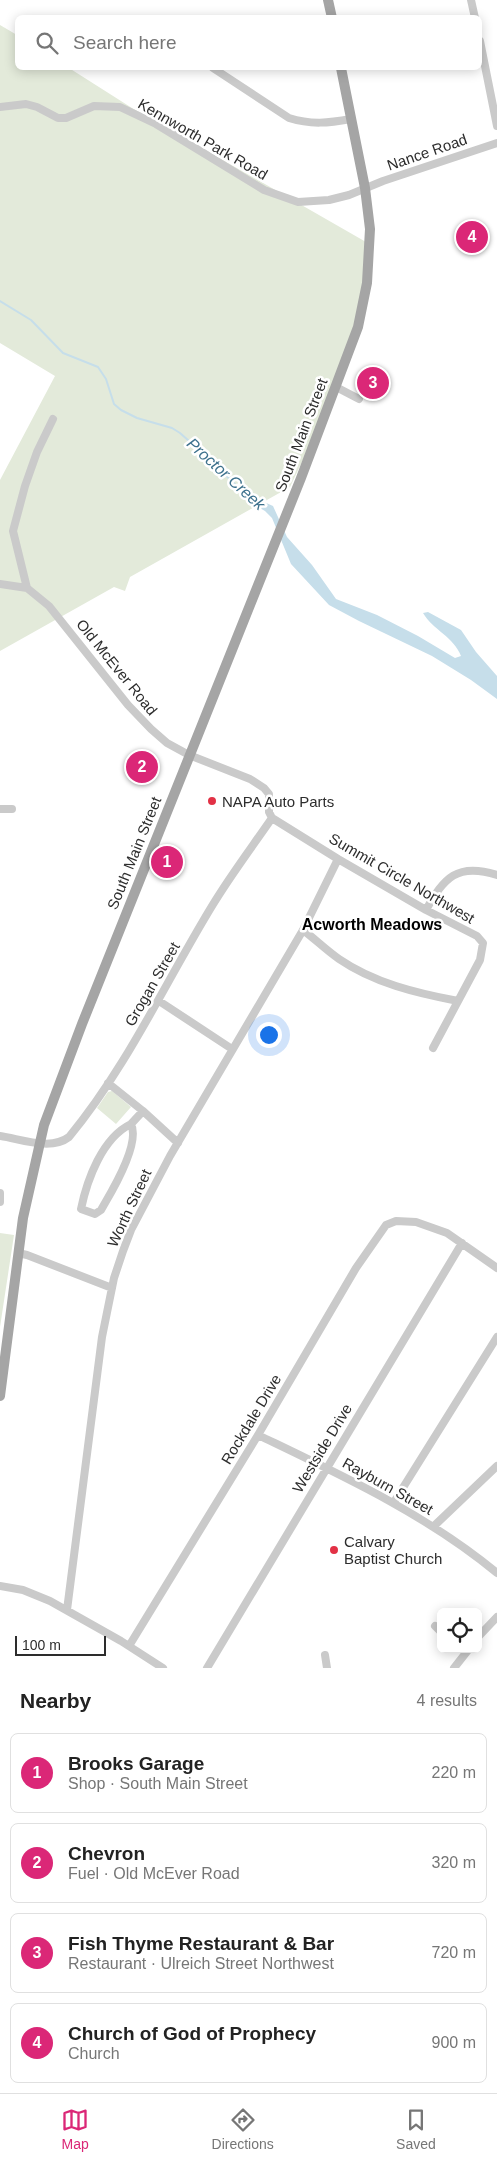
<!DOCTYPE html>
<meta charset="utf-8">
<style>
body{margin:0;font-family:Arial,sans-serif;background:#f6f6f6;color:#222}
.controls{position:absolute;right:15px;bottom:15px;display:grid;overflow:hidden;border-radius:8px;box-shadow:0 2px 12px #0003}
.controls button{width:45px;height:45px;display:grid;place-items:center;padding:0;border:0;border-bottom:1px solid #e0e0e0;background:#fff;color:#222;font:25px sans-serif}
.scale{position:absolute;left:15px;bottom:12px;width:91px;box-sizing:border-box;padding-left:5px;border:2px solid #2d2d2d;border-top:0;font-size:14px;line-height:18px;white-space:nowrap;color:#2d2d2d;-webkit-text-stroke:4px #fff;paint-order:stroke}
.you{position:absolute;left:268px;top:1034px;width:18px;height:18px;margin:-12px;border:4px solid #fff;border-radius:50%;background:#1a73e8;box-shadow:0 0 0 8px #1a73e833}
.badge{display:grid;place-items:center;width:32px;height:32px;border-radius:50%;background:#db2777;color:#fff;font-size:16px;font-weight:700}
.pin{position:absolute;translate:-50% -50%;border:2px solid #fff;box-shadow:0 1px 5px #0006}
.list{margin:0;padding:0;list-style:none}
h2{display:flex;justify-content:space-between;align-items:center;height:65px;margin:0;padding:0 20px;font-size:21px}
h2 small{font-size:16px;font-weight:400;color:#767676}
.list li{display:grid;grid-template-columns:32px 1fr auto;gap:15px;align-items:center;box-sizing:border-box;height:80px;margin:0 10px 10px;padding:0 10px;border:1px solid #e0e0e0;border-radius:8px}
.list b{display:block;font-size:19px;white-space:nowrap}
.list p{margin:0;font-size:16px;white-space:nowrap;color:#767676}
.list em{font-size:16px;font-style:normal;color:#767676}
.icon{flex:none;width:28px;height:28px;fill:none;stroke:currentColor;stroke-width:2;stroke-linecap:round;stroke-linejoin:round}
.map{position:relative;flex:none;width:497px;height:1668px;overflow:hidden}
.search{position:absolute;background:#fff;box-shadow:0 2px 12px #0003;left:15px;right:15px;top:15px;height:55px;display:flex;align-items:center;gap:12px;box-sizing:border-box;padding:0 18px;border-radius:8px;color:#767676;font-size:19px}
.sheet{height:425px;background:#fff}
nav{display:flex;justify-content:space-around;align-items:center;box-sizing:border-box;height:70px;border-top:1px solid #e0e0e0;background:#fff;font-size:14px;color:#767676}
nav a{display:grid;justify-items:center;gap:2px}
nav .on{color:#db2777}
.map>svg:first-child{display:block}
.green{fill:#e3eada}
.water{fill:#c6deea}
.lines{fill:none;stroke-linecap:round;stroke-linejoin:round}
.stream{stroke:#c6deea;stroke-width:2}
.minor{stroke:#cacaca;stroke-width:8}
.major{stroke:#a5a5a5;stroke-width:10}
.poi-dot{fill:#e23145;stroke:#fff;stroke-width:2}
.labels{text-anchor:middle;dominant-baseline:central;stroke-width:5;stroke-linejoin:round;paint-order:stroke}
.street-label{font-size:15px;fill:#2d2d2d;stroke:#fff}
.poi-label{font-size:15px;fill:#2d2d2d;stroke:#fff;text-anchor:start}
.water-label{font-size:16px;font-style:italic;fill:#3d718d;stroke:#fff}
.neighbourhood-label{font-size:16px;font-weight:bold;fill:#000;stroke:#fff}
</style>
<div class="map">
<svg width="497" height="1668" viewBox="0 0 497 1668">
<rect width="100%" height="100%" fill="#fff"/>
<path class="green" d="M0 25 17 35 18 68H69L132 108 366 242 367 297 330 403 290 487 130 577 125 591 114 587 0 651V480L55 376 0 343Z
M112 1091 131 1107 116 1124 97 1108 108 1092Z
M0 1233 14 1235 0 1327Z"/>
<path class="water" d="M246 494 273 506 287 537 312 565 336 599 377 615 418 636 455 658 461 656C454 637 433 630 423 613L428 612 461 630 476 652 497 676V699L471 680 432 656 359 621 329 605 291 564 272 518 265 511 244 499Z"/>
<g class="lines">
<path class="stream" d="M0 301 31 320 63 353 98 367 106 379 114 404 121 410 137 418 172 428 180 433 207 457 247 496"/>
<path class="minor" d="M471 0 475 18
M480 41 497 126
M213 68 289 118C311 125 329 123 351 119
M0 107 26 104 37 107 58 118H66L94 106 120 107 156 124 264 190 298 202 329 200 349 195 383 181 497 143
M336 387 359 399
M0 584 27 588 49 606 128 705 151 729 167 743 189 755 250 779 264 788 269 794V812L272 818 338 859 426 910 477 936 483 943 480 960 433 1048
M27 588 13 531 25 486 37 452 53 419
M0 809H12
M426 910C444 878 457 862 497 875
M303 930C315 939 326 950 339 959 374 983 416 993 458 1001
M159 1001 232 1049
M108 1083 143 1111 178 1143
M131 1124C140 1142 115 1186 105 1203L101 1210 95 1214 81 1209C87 1180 102 1138 131 1124Z
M131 1124 143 1111
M0 1136C21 1139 51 1151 69 1137 127 1067 165 983 212 906 230 876 252 847 272 818
M0 1193V1202
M18 1253 27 1255 112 1288
M258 1435C341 1475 426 1514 497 1573
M394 1502 497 1337
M433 1527 497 1466
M0 1586 23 1590 50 1601 121 1641 163 1668
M67 1610 102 1337 114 1278 123 1251 131 1230 170 1156 303 930 338 859
M435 1626 441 1632
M478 1637 497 1617
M129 1646 258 1435 356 1268 386 1225 396 1221 416 1222 447 1233 497 1268
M325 1655 327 1668
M207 1668 462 1243
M454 1668 469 1649"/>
<path class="major" d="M328 0 332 18
M0 1396 23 1218 44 1125 82 1024 301 478 358 327 367 283 370 229 365 188 341 68"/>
</g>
<g class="poi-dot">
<circle cx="212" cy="801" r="5"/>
<circle cx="334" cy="1550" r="5"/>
</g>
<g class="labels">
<g class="street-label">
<text transform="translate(203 139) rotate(30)">Kennworth Park Road</text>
<text transform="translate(427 152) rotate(-19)">Nance Road</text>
<text transform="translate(301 435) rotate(-69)">South Main Street</text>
<text transform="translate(117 667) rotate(51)">Old McEver Road</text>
<text transform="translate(134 853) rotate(-68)">South Main Street</text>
<text transform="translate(402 878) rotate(30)">Summit Circle Northwest</text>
<text transform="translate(152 984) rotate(-60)">Grogan Street</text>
<text transform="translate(129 1208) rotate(-65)">Worth Street</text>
<text transform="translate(251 1419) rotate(-59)">Rockdale Drive</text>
<text transform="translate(322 1448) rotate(-59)">Westside Drive</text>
<text transform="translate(388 1486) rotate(29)">Rayburn Street</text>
</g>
<g class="poi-label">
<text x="222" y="801">NAPA Auto Parts</text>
<text x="344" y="1541">Calvary<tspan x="344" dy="17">Baptist Church</tspan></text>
</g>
<g class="water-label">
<text transform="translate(226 474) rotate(42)">Proctor Creek</text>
</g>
<g class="neighbourhood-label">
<text x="372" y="924">Acworth Meadows</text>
</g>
</g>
</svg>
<div class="controls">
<button><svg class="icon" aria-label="locate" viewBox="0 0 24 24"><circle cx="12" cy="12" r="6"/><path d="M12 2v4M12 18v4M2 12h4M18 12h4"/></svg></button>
</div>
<div class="scale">100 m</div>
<div class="you"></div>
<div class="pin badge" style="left:167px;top:862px">1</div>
<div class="pin badge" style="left:142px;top:767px">2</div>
<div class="pin badge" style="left:373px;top:383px">3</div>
<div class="pin badge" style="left:472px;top:237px">4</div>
<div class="search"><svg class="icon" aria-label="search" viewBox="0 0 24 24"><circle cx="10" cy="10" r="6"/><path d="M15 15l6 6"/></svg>Search here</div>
</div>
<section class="sheet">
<h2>Nearby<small>4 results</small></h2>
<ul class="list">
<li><span class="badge">1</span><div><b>Brooks Garage</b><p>Shop · South Main Street</p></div><em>220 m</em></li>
<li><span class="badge">2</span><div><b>Chevron</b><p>Fuel · Old McEver Road</p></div><em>320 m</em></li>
<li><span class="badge">3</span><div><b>Fish Thyme Restaurant &amp; Bar</b><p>Restaurant · Ulreich Street Northwest</p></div><em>720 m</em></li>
<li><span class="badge">4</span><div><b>Church of God of Prophecy</b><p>Church</p></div><em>900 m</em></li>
</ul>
</section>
<nav>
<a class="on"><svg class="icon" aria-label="map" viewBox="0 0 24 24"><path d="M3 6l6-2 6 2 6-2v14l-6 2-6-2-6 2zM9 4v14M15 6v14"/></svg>Map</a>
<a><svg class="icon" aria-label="directions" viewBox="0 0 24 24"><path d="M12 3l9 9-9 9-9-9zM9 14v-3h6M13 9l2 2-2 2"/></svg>Directions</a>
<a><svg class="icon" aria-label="saved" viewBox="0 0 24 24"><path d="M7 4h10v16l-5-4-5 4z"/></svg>Saved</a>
</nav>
